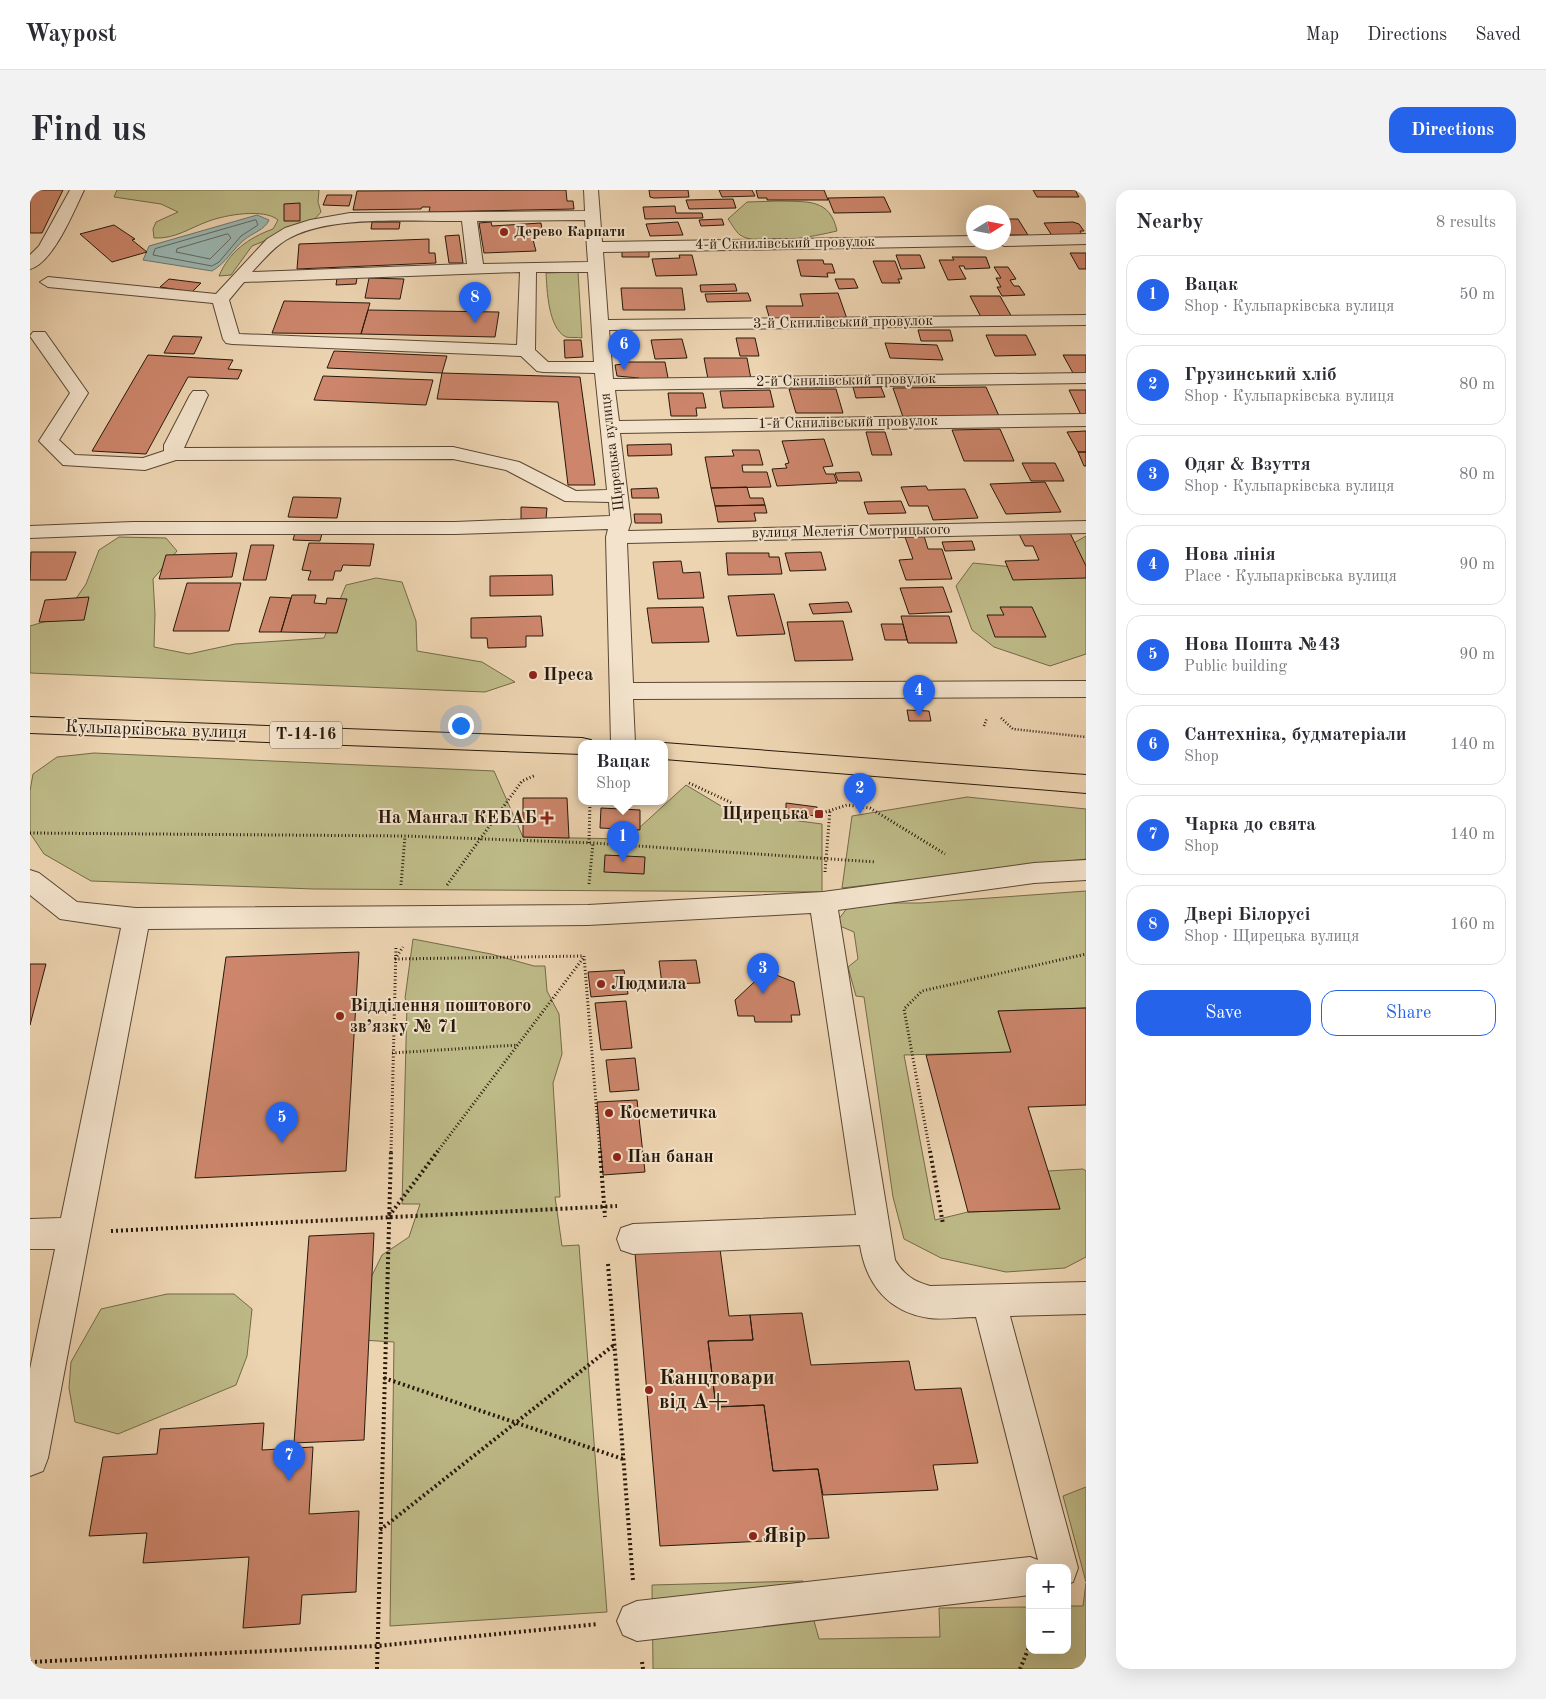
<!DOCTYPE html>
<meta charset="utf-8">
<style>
body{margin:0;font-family:"Old Standard TT",serif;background:#f2f2f3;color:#2b2b33}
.controls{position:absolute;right:15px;bottom:15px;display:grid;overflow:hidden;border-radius:10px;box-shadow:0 5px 20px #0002}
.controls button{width:45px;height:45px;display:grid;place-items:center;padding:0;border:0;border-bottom:1px solid #e1e1e2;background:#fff;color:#2b2b33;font:25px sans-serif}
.compass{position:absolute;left:936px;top:15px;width:45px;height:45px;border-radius:50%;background:#fff;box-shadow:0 5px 20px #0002;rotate:79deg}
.you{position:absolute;left:430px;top:535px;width:18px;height:18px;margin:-12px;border:4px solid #fff;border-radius:50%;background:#1a73e8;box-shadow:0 0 0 8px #1a73e833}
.badge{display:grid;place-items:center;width:32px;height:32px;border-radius:50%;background:#2563eb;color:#fff;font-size:16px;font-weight:700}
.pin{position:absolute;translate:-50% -41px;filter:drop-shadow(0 1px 2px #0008)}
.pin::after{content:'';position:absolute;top:26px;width:18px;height:15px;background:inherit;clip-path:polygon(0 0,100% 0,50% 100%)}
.popup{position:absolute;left:548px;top:550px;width:90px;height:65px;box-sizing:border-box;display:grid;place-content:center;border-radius:10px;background:#fff;filter:drop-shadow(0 1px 4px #0005);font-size:16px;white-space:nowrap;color:#7c7c81}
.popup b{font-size:19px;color:#2b2b33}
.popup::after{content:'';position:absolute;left:50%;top:100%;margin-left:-10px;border:10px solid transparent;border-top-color:#fff}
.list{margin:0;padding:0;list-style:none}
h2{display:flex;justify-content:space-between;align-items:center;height:65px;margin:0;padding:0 20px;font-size:21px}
h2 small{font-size:16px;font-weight:400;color:#7c7c81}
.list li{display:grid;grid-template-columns:32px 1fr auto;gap:15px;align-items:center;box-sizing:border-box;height:80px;margin:0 10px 10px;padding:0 10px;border:1px solid #e1e1e2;border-radius:15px}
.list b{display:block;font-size:19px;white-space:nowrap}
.list p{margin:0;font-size:16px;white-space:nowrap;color:#7c7c81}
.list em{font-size:16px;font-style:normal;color:#7c7c81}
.actions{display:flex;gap:10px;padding:15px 20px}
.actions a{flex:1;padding:11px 0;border:1px solid #2563eb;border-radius:15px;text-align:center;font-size:18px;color:#2563eb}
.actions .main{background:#2563eb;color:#fff}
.map{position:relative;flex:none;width:1056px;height:1479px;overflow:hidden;border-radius:15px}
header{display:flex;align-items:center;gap:30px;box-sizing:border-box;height:70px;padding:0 25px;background:#fff;border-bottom:1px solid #e1e1e2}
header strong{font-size:24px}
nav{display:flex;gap:28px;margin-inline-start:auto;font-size:18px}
.intro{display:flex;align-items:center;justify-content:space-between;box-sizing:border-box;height:120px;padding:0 30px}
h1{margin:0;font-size:35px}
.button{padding:12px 22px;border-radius:15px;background:#2563eb;color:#fff;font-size:18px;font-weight:700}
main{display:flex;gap:30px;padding:0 30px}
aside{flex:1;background:#fff;border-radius:15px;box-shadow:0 5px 20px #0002}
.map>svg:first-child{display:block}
.green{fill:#bebb88;stroke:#736a49}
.water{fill:#9bb7b3;stroke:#6d776f}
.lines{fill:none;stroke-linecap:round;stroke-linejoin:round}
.shore{stroke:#62685e;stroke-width:1}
.building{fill:#cd866c;stroke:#28180a}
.minor-casing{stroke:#594734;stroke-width:2}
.major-casing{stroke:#28180a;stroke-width:2}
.path-far2{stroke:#28180a;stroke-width:2.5;stroke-dasharray:1 2;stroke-linecap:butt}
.path-far1{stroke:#28180a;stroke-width:3;stroke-dasharray:1 2.5;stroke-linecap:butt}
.path{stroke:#28180a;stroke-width:4;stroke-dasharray:2 3;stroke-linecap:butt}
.minor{fill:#f3e3cc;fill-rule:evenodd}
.major{fill:#edd4b1;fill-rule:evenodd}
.poi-dot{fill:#8f2418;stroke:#f3e3cc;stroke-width:2}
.labels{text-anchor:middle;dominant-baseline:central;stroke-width:4;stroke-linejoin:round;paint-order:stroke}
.far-poi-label{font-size:15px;font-weight:bold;fill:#28180a;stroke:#f3e3cc;text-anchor:start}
.far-street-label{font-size:15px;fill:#28180a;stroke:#f3e3cc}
.shield{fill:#f3e3cc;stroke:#655544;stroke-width:1}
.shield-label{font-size:16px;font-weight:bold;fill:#28180a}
.poi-label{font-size:18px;font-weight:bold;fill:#28180a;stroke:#f3e3cc;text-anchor:start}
.street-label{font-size:18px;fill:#28180a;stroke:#f3e3cc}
.near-poi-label{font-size:21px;font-weight:bold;fill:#28180a;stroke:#f3e3cc;text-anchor:start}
</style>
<header>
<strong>Waypost</strong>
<nav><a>Map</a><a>Directions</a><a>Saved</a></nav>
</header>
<div class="intro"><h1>Find us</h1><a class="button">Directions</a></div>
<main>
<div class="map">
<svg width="1056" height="1479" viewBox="0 0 1056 1479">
<rect width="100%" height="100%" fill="#edd4b1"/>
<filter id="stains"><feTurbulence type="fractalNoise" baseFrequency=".004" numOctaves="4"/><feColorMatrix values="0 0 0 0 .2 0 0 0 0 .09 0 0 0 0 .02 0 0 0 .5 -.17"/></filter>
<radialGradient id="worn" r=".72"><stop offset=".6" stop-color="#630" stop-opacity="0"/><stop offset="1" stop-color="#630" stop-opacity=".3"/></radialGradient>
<path class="green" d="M87 0H289L288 12 291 22 283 31 222 56 201 85 189 86C199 62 218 48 243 39L248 30C234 18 195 25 179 31 159 38 146 49 124 48L123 39 126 32 148 22 131 14 84 7Z
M749 11C777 12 800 8 807 41 785 46 730 58 710 45 706 42 701 33 698 29L717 12Z
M548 82 552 148C548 147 540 148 536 147 518 138 517 100 516 83Z
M1056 346V464L1020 476 964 457 942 440 926 396 943 373 993 378 1035 358Z
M89 347 136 348 147 361 123 389 125 424 124 457 159 464 205 454 294 448 316 395 346 388 372 392 386 431 387 461 452 472 485 492 455 502 0 483V436L34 426 56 394 69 360Z
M64 563 464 581 493 647 597 649 656 595 701 622 792 634V702L284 699 61 691 14 664 0 643V601L3 584 27 567Z
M937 607 1056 619V669L812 698 822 626Z
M1056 701V818L968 821 981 862 874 865 905 1030 938 1022 1030 1019 1018 981 1053 979 1056 981V1067L1035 1078 976 1082 911 1068 874 1049 863 1007 834 807 826 806 818 777 828 769 824 742 805 734 821 713H891Z
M383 749 461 764 504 776H515L517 801 529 824 532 864 523 893 530 1007H525L532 1056 549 1055 577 1422 360 1436 364 1152 332 1150V1106L352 1065 379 1047 390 1014H372L377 813 375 808Z
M137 1104H204L222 1119 217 1166 206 1195 88 1244 45 1232 39 1198 41 1172 71 1119Z
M1056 1297V1392L1033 1306Z
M773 1391 789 1449 910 1447 909 1418 1000 1417V1460H1037V1416H1053L1056 1393V1479H623L622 1395Z"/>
<path class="water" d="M227 25 239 30C235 40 222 43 214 50 202 60 196 73 182 81L113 70 119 56Z"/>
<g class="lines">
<path class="shore" d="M226 30 228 35 211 46 189 72 182 76 123 65 125 59Z
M198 44 201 48 180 69 146 62 147 59Z"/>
</g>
<path class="building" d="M0 0H33L12 43H0Z
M536 0 537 11H543L544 19 399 22 400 17H392L391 19 323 20 327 1Z
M619 0H658L659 7 624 8 620 7Z
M689 0H722L725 6 692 7Z
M726 0H794L798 10H737V8H728Z
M1003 0H1045L1049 7H1007Z
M297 5H322L319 16 293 15Z
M854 7 861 22 804 23 798 8Z
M703 9 706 18 659 19 656 10Z
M270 13V31H254V14Z
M645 16 646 23H672L673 28 615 29 613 17Z
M692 29 694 35 671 36 669 30Z
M974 29H988L998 45H974Z
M342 32H370L369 39H341Z
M461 32 462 36 511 33 513 45 502 46 506 61 454 63 449 33Z
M648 32 653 45 620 46 616 34Z
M1043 32 1049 34 1054 41H1050L1054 49H1024L1014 33Z
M84 35 105 49 102 50 117 62 82 72 50 44Z
M429 45 433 73H419L415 46Z
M399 49V63H405L406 73 267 79 269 54Z
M592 61H619V67H592Z
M1040 63H1056V79H1049Z
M649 65H662L667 85 626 86 622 69 650 68Z
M866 65H890L895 78 871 79Z
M922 67H956L960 78 935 79 934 76H929L936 89 918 90 909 70H924Z
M767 70H793L794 74H802L805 83H797L798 87 771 86Z
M843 71H865L872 89H868L870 93H852Z
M964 77H978L986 89 980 90 984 96H989L995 105 972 106 967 97H971L966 88H971Z
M307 88H327L326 94 306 95Z
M339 88 374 89 370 109 335 108Z
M139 89 171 93 162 102 130 97Z
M805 89H824L828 98 809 99Z
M705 94 707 101 671 102 670 95Z
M591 98H652L655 120H593Z
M718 103 721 111 677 112 675 104Z
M808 103 817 129 740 130 736 116H773L770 104Z
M940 106H970L983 129H952Z
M254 111 340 113 331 144 242 143Z
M338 120 469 122 465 147 331 144Z
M888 140H920L923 151H891Z
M956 145H996L1006 165 965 166Z
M143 146 172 147 164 164 134 163Z
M706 148H725L729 166H710Z
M652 149 657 168 625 169 621 150Z
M534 150H551L553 167 535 168Z
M855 153 907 155 913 170 860 168Z
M304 161 417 166 412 183 297 178Z
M118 165 203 170 198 179 212 180 208 189 158 187 116 264 62 261Z
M1033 165H1056V183H1043Z
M674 168H717L721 189H678Z
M593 172H635L639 193 610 194 609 188 587 186 585 175 593 174Z
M412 183 550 187 565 295H538L528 212 407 209Z
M293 186 403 190 396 215 284 210Z
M823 197H851L855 207 826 208Z
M956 197 969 226 873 227 863 198Z
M759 199H806L813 223H766Z
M740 200 744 217 693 218 690 201Z
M1039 200H1056V225H1051Z
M638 203H673L676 218H666L667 226H641Z
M970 239 984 271H934L922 240Z
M1056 241V262H1048L1037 242Z
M836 242H855L862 265H842Z
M794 249 803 276 793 277 796 284H804L807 293 747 296 742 279 757 278 755 274 759 273 752 251Z
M641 254 642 265 598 266 597 255Z
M702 260H729L733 275H712L713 282H737L741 297 681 298 675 267 704 266Z
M1048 262H1056V276H1054Z
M992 273H1025L1034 291H1001Z
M829 282 832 291H808L805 283Z
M1015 292 1031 322 976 324 960 294Z
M896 296 898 300 935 299 948 328 903 330 898 316H879L871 297Z
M717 297 720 308H733L735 315 685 316 681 298Z
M627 298 629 308H602L601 299Z
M263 307 311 308 307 328 258 327Z
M871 311 876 323 838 324 834 312Z
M735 315 737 323H724L726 331 688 332 685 316Z
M491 317 517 318 516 329H491Z
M604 324H631L632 333H605Z
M266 339 293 340 290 351 263 350Z
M1040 343 1056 376V388L983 390 975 371 1009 370 1003 356H995L989 344Z
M894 346 898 359H912L922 389 876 390 869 370 883 369 875 347Z
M942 351 945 360 915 361 912 352Z
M279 353 344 354 340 376 313 375 311 381H305L303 390H278L281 381 272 380Z
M221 355H244L236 390H213Z
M1 362H46L36 390H0Z
M791 362 796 380 760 381 755 363Z
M207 363 202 387 129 389 136 365Z
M696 363H739V367H749L752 384 698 385Z
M651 371 653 383 670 382 674 408 628 409 623 372Z
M522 385 523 405 460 406V386Z
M157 393H211L199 441H143Z
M913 397 922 422 879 424 870 398Z
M744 404 755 444 707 446 698 406Z
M262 405H286L284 413 296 414 297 408 317 409 307 443 251 442Z
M59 407 54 430 9 432 15 410Z
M240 407 261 408 251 442H229Z
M818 412 822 422 783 424 779 414Z
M673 417 679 452 622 453 617 418Z
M970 417H1002L1016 447H965L957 425H974Z
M511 426 513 446H496V457L458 458 457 448H441V428Z
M871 426H919L927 453H878Z
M813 431 823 470 765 471 757 432Z
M851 434H873L877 450H855Z
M877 520 899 521 901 531H879Z
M493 608H537L539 648 493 647Z
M756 613 787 617V626L756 623Z
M571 618 610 620V640L570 638Z
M575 665 615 667 614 684 574 682Z
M329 762 316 981 165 988 196 767Z
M666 770 670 793 632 794 629 771Z
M0 774H16L0 835Z
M594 780 598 804 561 807 558 782Z
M736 781 764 792 770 825H761L762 832H725L724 826H708L705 810Z
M596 811 602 858 571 860 565 813Z
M1056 818V915L998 917 1030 1019 938 1022 896 865 981 862 968 821Z
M605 868 609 900 580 902 576 870Z
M607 910 615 982 573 985 567 912Z
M344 1043 334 1250 264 1253 279 1046Z
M690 1059 699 1126 720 1125 723 1150 678 1151 686 1217 734 1215 743 1281 788 1279 799 1348 630 1356 605 1063Z
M772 1123 781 1175 879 1171 885 1200 931 1198 948 1273 903 1275 908 1300 793 1305 788 1279 743 1281 734 1215 686 1217 678 1151 723 1150 720 1125Z
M234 1233 232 1260 283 1257 279 1324 329 1321 326 1402 272 1405 270 1434 213 1438 219 1367 113 1373 117 1343 59 1346 73 1267 127 1264 130 1239Z"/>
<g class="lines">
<g class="minor-casing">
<path id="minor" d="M40 0H54C44 21 23 73 0 79V65L9 56Z
M554 0H568L572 52 944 46V52H951L944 56 573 62 578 130 1056 125V135L579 140 583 189 1056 183V193L585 200 589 231 1056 224V236L590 243 601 332 598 341 1056 331V343L597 353 603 493 1056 491V507L603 509 605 553H581L576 347 578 339 425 344H103L0 348V336L103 332H425L580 326 579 312 535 311 476 280 423 269 146 270 115 280 33 275 9 251 40 203 0 146 3 142H15L58 203 29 250 45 265 113 268 134 261V255L160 205 163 201H175L178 205 154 258 423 257 489 272 546 301 577 300 565 183 513 182 507 181 491 166 202 154 196 153 193 149 183 113 18 97 10 92 18 87 186 104 237 49 255 38 280 30 320 23 555 21ZM555 30 558 72 453 74 447 31ZM432 31 437 74 222 82C233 70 243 58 256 50 299 24 382 32 432 31ZM490 82 487 155 209 144 199 110 214 92ZM506 82H558L564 172H518L505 160Z
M1056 44V54L974 56 967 52H974V46Z
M1056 670V690L1004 693 808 720 865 1070C874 1085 883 1091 900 1096L1056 1092V1124L980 1126 1048 1378 1043 1392 1037 1394V1378H1000V1405L607 1451 593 1445 587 1431 593 1417 607 1411 1000 1367 1008 1370 946 1127C931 1127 914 1130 899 1128 858 1122 836 1094 830 1055L603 1064 591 1060 587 1049 591 1038 603 1034 826 1025 781 723 558 735 118 739 18 1268 13 1281 0 1286V1179L25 1059H0V1029L31 1028 91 738 30 729 0 705V680L9 683 47 712 106 718 558 715 793 702 1004 673Z"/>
</g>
<g class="major-casing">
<path id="major" d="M0 527 552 548 561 550 563 553H552V564L0 543Z
M632 553H634L1056 585V603L634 569V553Z"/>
</g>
<path class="path-far2" d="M971 528 983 539 1056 547
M954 536 957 528"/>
<path class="path-far1" d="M659 593 702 613
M789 624 817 615 840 618 915 664
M0 643 375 646 563 653 846 672
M559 653 560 611
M795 682 800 620
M559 694 563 653
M371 695 375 646
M417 695 492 591 506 585
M554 766 570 962
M365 769 373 757
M365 769 553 766
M362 863 488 855
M361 962 366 756
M407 962 554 767
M900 962 874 819 892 801 1056 764"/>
<path class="path" d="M570 961 575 1027
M900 961 913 1034
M359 1026 408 961
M81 1041 587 1016
M578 1074 603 1391
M354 1188 593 1269
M350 1340 584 1155
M0 1472 347 1456 568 1434
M612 1472 613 1479
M347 1479 361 961
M990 1479 1000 1455"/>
<use href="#minor" class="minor"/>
<use href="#major" class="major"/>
</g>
<g class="poi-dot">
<circle cx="474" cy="42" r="5"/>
<circle cx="503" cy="485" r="5"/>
<rect x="784" y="619" width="10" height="10" rx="2.5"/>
<path d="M514.5 620.5h5v5h5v5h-5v5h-5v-5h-5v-5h5z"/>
<circle cx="571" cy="794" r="5"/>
<circle cx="310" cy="826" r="5"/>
<circle cx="579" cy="923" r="5"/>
<circle cx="587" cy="967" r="5"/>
<circle cx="619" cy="1200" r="5"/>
<circle cx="723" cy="1346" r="5"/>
</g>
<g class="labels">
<g class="far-poi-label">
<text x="484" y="42">Дерево Карпати</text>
</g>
<g class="far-street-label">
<text transform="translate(755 54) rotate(-1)">4-й Скнилівський провулок</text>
<text transform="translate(813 133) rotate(-1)">3-й Скнилівський провулок</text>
<text transform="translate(816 191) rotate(-1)">2-й Скнилівський провулок</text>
<text transform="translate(818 233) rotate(-1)">1-й Скнилівський провулок</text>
<text transform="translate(583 262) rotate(-97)">Щирецька вулиця</text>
<text transform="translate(821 342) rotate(-1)">вулиця Мелетія Смотрицького</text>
</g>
<rect class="shield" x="240" y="531.5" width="72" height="27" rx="4"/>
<g class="shield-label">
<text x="276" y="545">Т-14-16</text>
</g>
<g class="poi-label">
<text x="513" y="485">Преса</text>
<text x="779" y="624" text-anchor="end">Щирецька</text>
<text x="507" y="628" text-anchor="end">На Мангал КЕБАБ</text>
<text x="581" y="794">Людмила</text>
<text x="320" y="816">Відділення поштового<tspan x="320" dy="21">зв’язку № 71</tspan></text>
<text x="589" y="923">Косметичка</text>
<text x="597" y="967">Пан банан</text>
</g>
<g class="street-label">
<text transform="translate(126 540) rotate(2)">Кульпарківська вулиця</text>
</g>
<g class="near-poi-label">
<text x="629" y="1188">Канцтовари<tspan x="629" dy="24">від А+</tspan></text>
<text x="733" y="1346">Явір</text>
</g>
</g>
<rect width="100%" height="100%" filter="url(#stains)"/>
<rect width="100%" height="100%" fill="url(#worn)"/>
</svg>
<div class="controls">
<button>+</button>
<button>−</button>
</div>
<svg class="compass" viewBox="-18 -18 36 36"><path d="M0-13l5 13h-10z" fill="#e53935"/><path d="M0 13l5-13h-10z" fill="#7c7c81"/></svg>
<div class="you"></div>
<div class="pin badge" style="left:593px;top:672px">1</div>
<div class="popup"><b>Вацак</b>Shop</div>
<div class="pin badge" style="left:830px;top:624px">2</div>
<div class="pin badge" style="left:733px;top:804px">3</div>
<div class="pin badge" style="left:889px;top:526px">4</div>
<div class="pin badge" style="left:252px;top:953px">5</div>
<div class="pin badge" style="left:594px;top:180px">6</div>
<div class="pin badge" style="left:259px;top:1291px">7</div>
<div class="pin badge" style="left:445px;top:133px">8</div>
</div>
<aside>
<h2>Nearby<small>8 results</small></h2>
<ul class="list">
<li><span class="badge">1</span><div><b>Вацак</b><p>Shop · Кульпарківська вулиця</p></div><em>50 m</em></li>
<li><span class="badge">2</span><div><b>Грузинський хліб</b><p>Shop · Кульпарківська вулиця</p></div><em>80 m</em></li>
<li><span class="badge">3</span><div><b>Одяг &amp; Взуття</b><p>Shop · Кульпарківська вулиця</p></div><em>80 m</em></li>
<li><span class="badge">4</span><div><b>Нова лінія</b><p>Place · Кульпарківська вулиця</p></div><em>90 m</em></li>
<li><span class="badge">5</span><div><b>Нова Пошта №43</b><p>Public building</p></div><em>90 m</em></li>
<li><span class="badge">6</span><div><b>Сантехніка, будматеріали</b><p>Shop</p></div><em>140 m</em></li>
<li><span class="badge">7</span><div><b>Чарка до свята</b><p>Shop</p></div><em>140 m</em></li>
<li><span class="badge">8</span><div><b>Двері Білорусі</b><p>Shop · Щирецька вулиця</p></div><em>160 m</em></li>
</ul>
<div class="actions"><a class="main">Save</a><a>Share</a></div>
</aside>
</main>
